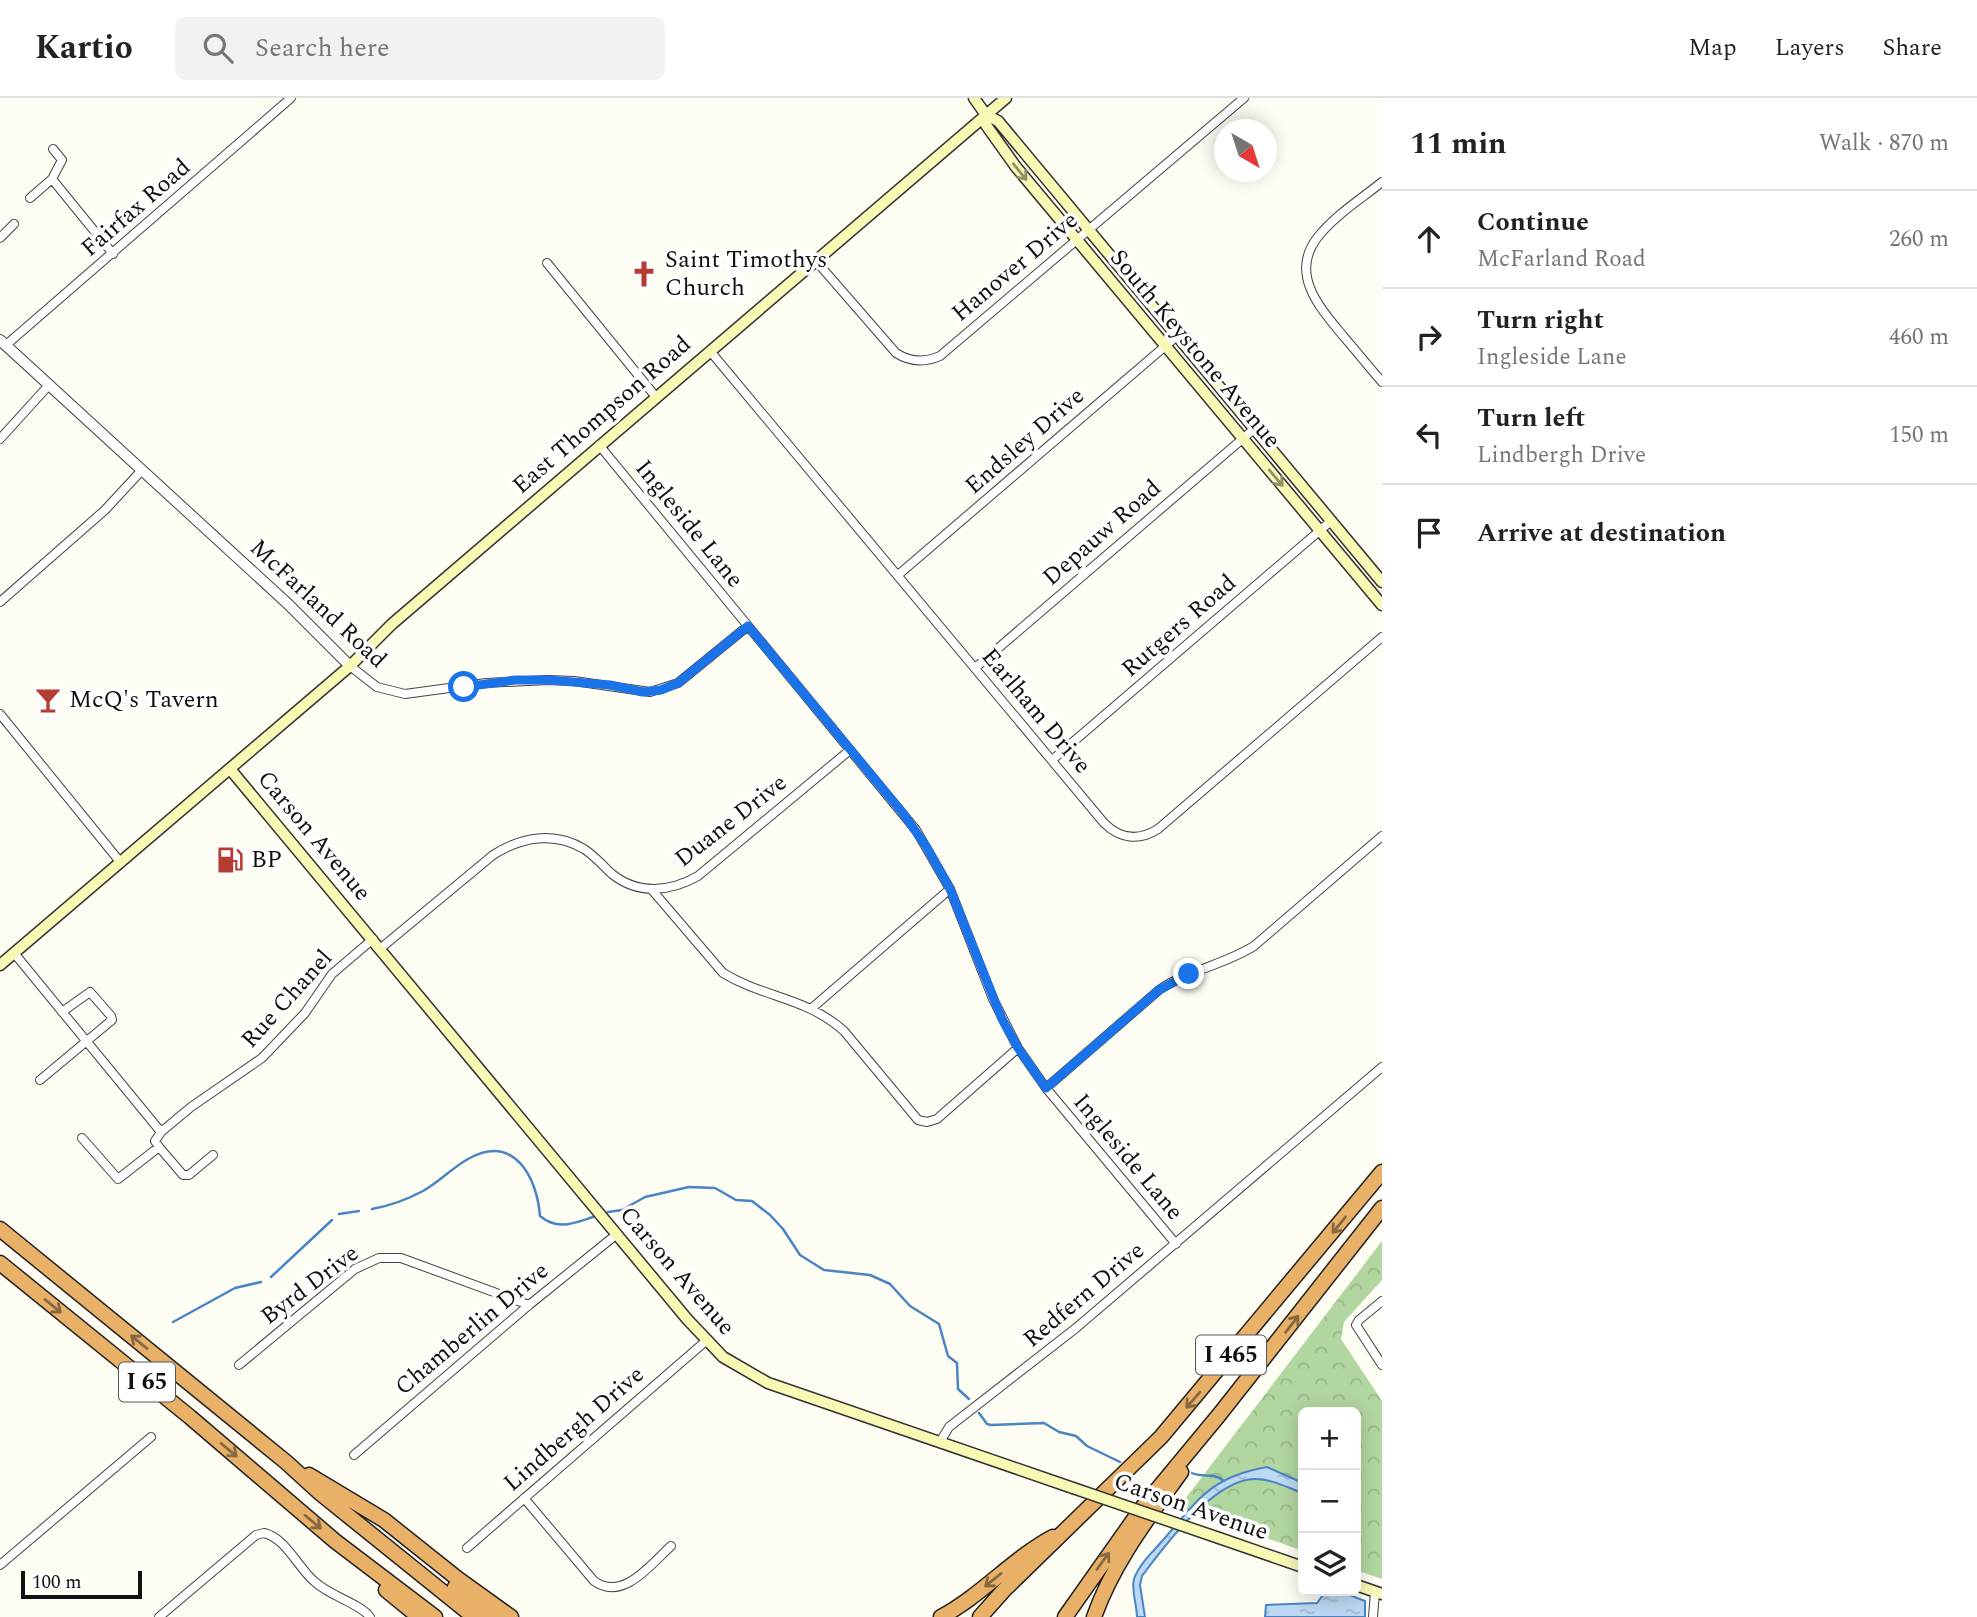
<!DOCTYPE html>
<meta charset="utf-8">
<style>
body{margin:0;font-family:Spectral,serif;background:#f2f2f2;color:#222}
.controls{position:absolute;right:21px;bottom:21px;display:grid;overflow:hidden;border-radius:10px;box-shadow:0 4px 18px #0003}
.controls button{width:63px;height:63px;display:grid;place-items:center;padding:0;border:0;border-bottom:2px solid #e0e0e0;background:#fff;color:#222;font:35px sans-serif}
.compass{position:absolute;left:1214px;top:21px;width:63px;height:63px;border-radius:50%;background:#fff;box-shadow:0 4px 18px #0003;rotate:141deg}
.scale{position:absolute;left:21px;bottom:18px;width:121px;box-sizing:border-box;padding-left:7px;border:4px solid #101010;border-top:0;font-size:19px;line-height:24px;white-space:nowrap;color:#101010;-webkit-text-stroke:5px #fff;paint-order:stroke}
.stop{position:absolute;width:21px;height:21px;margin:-16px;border:5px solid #1a73e8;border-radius:50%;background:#fff}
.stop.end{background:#1a73e8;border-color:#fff;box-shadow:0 2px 7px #0008}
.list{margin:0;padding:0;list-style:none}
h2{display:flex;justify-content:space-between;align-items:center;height:91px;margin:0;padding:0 28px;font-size:30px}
h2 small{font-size:23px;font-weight:400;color:#767676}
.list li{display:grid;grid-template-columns:46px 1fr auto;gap:21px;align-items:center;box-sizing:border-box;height:98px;padding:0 28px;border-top:2px solid #e0e0e0}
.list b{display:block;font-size:26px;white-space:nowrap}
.list p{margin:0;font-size:23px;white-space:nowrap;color:#767676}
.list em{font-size:23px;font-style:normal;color:#767676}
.icon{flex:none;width:38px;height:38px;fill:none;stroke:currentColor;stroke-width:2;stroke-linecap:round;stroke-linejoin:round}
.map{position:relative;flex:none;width:1382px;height:1519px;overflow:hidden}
header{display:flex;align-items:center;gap:42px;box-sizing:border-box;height:98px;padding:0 35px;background:#fff;border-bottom:2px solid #e0e0e0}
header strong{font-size:33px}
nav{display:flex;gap:38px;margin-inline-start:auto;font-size:24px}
.search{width:490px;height:63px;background:#f2f2f2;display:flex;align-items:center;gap:18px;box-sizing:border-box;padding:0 24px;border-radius:10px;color:#767676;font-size:26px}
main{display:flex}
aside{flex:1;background:#fff}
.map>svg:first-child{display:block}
.forest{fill:url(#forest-crowns)}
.water{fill:url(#water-ripples);stroke:#4984c3;stroke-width:2}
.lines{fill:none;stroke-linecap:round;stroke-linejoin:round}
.stream{stroke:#4984c3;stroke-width:2.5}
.minor-casing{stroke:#434343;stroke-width:10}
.tertiary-casing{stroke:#434343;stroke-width:12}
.secondary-casing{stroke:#323232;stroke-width:13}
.motorway-casing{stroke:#212121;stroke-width:17}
.minor{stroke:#fff;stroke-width:8}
.tertiary{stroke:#fff;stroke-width:10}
.secondary{stroke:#f8f9b4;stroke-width:10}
.motorway{stroke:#e9b167;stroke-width:14}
.secondary-bridge-casing{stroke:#323232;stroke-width:13;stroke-linecap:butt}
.secondary-bridge{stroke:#f8f9b4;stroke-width:10}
.oneway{stroke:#90906a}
.oneway2{stroke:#876940}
.route{stroke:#1a73e8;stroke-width:9}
.labels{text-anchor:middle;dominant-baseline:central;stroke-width:7;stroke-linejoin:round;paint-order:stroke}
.shield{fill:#fff;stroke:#585858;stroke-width:2}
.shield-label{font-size:23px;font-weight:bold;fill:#101010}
.street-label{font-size:24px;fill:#101010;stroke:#fff}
.poi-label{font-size:24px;fill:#101010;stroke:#fff;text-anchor:start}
</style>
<header>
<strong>Kartio</strong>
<div class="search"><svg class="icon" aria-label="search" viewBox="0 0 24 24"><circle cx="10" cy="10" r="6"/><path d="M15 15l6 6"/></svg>Search here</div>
<nav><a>Map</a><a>Layers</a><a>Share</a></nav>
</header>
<main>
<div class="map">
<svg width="1382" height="1519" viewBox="0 0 1382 1519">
<defs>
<pattern id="forest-crowns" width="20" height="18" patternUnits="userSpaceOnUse" patternTransform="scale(1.75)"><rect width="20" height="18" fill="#b2d6a0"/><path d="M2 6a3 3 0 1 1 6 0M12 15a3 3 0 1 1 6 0" fill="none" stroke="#98b789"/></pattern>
<pattern id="water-ripples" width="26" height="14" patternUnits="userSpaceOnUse" patternTransform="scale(1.75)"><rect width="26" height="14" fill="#bcd8f2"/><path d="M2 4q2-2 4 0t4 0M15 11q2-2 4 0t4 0" fill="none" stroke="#a1b8ce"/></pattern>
</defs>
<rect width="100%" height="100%" fill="#fefdf4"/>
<path class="forest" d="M1382 1143V1182L1344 1224 1341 1241 1382 1303V1481L1356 1472V1314H1303V1453L1179 1409Z"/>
<path class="water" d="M1267 1369 1303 1385V1395C1288 1390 1272 1381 1256 1381 1215 1380 1165 1447 1142 1478L1140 1487 1145 1519H1137C1137 1508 1131 1491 1134 1481 1139 1466 1153 1454 1163 1442 1198 1402 1210 1379 1267 1369Z
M1326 1493H1339L1365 1503V1519H1265L1266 1507 1317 1505Z"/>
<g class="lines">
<path class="stream" d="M372 1111C389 1108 408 1101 423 1093 439 1084 452 1070 468 1061 514 1035 537 1079 540 1118 558 1133 574 1125 593 1119
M608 1114 622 1112 645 1099 689 1089 715 1090 736 1102 752 1103 770 1117 783 1131 800 1157 824 1172 870 1177 890 1186 910 1208 939 1226 948 1258 957 1265 958 1291 969 1301
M339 1116 359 1113
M271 1179 332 1122
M173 1224 235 1190 261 1184
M979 1315 987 1326 991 1327 1044 1325 1059 1334 1076 1338 1087 1348 1120 1364
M1192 1375C1202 1380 1213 1374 1224 1383"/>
<g class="minor-casing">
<path id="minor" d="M52 81 113 156
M1382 84C1361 101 1334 118 1317 140 1289 177 1321 211 1344 239 1357 254 1369 269 1382 284
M30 100 52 81 62 62 53 51
M0 140 14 126
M816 163 896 255C910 264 924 265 940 258L1244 0
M547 165 656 299
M6 247 291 0
M710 253 1104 725C1120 741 1139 743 1158 731L1382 539
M0 341 49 287
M599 347 916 732 950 791 993 901 1018 950 1046 990 1176 1146
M898 477 1177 238
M0 504 105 412 142 372
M350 568 377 589 405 596 486 585 548 582 574 583 650 594 678 585 748 528
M975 570 1254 331
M0 616 121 765
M1052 662 1331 423
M652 792 723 875C764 900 806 899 844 933L918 1022 927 1024 937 1021 1018 950
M381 850 493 757C521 739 554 733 584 751 595 758 603 768 612 776 638 797 670 794 698 778L850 652
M14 855 161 1034
M812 910 950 791
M40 982 112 922 111 918 90 894 62 914
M1046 990 1159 892C1188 872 1224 867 1254 848L1382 738
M82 1040 118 1081 159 1049 155 1043 161 1034 191 1009 262 960 305 915 332 876 373 841
M159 1049 183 1077H189L213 1057
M1382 1203 1359 1222 1356 1227 1382 1267
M239 1267 355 1171 379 1160H401L529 1207
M940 1344 949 1329 1076 1230 1382 969
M354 1357 529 1207 617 1136
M524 1400 594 1483C623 1504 651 1466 671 1448
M467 1450 707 1242
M0 1467 151 1339
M159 1519 256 1437 264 1435C286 1440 298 1470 315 1484 330 1498 361 1506 370 1519
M1373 1519 1375 1494"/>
</g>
<g class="tertiary-casing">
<path id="tertiary" d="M0 242 288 506 350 568"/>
</g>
<g class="secondary-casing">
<path id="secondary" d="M974 0 986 17 998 23 1382 484
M986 17V27L1016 69 1382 507
M230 671 687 1221 723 1259 768 1285 1073 1390
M0 867 350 568 392 526 1006 0
M1219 1440 1303 1469
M1356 1487 1382 1496"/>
</g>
<g class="motorway-casing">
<path id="motorway" d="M0 1131 286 1364 320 1395 474 1519
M0 1165 190 1319 335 1443 435 1519
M309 1377 384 1422 458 1481 511 1519
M455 1489 492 1519
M386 1492 419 1519
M941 1519C982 1497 1012 1461 1053 1439
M980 1519 1004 1492 1161 1339 1382 1074
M1065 1519 1142 1410 1219 1317 1382 1110
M1094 1519C1113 1465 1148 1420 1181 1374"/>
</g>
<use href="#minor" class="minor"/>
<use href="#tertiary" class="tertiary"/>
<use href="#secondary" class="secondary"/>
<use href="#motorway" class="motorway"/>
<g class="secondary-bridge-casing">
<path id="secondary-bridge" d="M1073 1390 1219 1440"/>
</g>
<use href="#secondary-bridge" class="secondary-bridge"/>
</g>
<defs><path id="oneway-shaft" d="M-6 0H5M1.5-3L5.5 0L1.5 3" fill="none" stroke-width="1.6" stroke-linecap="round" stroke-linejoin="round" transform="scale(1.75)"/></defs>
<g class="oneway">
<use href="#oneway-shaft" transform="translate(1020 74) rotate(51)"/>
<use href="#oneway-shaft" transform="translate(1276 380) rotate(50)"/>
</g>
<g class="oneway2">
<use href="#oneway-shaft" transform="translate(1339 1127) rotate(129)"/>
<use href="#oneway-shaft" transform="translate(53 1208) rotate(39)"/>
<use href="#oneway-shaft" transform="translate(1292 1226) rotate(-52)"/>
<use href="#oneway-shaft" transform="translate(139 1244) rotate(-141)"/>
<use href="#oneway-shaft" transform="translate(1193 1302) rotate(131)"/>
<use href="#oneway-shaft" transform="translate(229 1352) rotate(40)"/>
<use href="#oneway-shaft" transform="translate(313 1424) rotate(40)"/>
<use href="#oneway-shaft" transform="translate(1103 1463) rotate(-54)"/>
<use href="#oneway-shaft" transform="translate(993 1482) rotate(141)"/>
</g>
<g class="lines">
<path class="route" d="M464 589 515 582H548L610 587 643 594 661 592 678 585 748 528 902 714 926 748 950 791 1002 921 1018 950 1046 990 1159 892 1189 876"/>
</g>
<defs>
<g id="church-bare" transform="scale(2.1)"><path d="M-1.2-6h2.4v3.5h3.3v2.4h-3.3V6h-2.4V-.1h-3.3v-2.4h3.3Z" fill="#b63b32" stroke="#fff" stroke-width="2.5" paint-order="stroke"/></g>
<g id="bar-bare" transform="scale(2.1)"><path d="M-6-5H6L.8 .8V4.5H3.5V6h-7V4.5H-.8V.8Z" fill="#b63b32" stroke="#fff" stroke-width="2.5" paint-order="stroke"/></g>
<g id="fuel-bare" transform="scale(2.1)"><path d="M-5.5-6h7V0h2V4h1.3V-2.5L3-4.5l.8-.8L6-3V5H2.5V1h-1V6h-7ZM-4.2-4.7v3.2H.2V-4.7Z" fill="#b63b32" stroke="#fff" stroke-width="2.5" paint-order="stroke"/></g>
</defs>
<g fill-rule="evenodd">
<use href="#church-bare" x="644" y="176"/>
<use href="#bar-bare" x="48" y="602"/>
<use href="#fuel-bare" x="230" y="762"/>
</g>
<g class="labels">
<g class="shield">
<rect x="1196" y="1237.5" width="70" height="39" rx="5"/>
<rect x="119" y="1264.5" width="56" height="39" rx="5"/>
</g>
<g class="shield-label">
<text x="1231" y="1257">I 465</text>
<text x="147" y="1284">I 65</text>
</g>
<g class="street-label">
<text transform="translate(136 110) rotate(-41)">Fairfax Road</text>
<text transform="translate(1015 169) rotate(-40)">Hanover Drive</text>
<text transform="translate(1195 251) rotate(50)">South Keystone Avenue</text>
<text transform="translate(602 317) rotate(-41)">East Thompson Road</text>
<text transform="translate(1025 343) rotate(-41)">Endsley Drive</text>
<text transform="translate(689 426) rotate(51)">Ingleside Lane</text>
<text transform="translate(1102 435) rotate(-41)">Depauw Road</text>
<text transform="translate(318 506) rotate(43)">McFarland Road</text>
<text transform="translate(1179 528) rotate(-41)">Rutgers Road</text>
<text transform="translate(1036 613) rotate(50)">Earlham Drive</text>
<text transform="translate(731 723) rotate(-38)">Duane Drive</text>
<text transform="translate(314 738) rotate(50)">Carson Avenue</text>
<text transform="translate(287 901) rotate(-48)">Rue Chanel</text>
<text transform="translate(1128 1059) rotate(50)">Ingleside Lane</text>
<text transform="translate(677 1173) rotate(49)">Carson Avenue</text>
<text transform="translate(310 1187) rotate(-37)">Byrd Drive</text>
<text transform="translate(1084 1197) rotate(-40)">Redfern Drive</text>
<text transform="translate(472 1231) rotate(-40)">Chamberlin Drive</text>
<text transform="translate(574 1331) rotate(-41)">Lindbergh Drive</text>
<text transform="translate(1191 1409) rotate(19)">Carson Avenue</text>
</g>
<g class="poi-label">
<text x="665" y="162">Saint Timothys<tspan x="665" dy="28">Church</tspan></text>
<text x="69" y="602">McQ's Tavern</text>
<text x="251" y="762">BP</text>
</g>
</g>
</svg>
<div class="controls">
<button>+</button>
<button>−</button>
<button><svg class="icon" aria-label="layers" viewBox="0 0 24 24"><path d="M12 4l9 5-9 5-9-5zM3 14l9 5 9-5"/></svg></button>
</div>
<svg class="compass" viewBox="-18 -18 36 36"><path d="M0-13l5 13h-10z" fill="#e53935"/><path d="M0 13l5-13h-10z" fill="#767676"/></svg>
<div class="scale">100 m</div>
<div class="stop" style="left:464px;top:589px"></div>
<div class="stop end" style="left:1189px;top:876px"></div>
</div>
<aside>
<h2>11 min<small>Walk · 870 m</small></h2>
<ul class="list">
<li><svg class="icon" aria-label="ahead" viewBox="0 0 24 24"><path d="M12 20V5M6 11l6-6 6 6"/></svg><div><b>Continue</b><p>McFarland Road</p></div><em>260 m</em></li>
<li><svg class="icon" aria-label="right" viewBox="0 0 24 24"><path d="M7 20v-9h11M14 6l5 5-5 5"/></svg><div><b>Turn right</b><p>Ingleside Lane</p></div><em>460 m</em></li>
<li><svg class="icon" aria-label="left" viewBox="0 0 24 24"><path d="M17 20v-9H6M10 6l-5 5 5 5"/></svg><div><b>Turn left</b><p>Lindbergh Drive</p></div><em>150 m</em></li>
<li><svg class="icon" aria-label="arrive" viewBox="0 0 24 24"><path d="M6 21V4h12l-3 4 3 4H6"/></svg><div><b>Arrive at destination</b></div></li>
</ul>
</aside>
</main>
